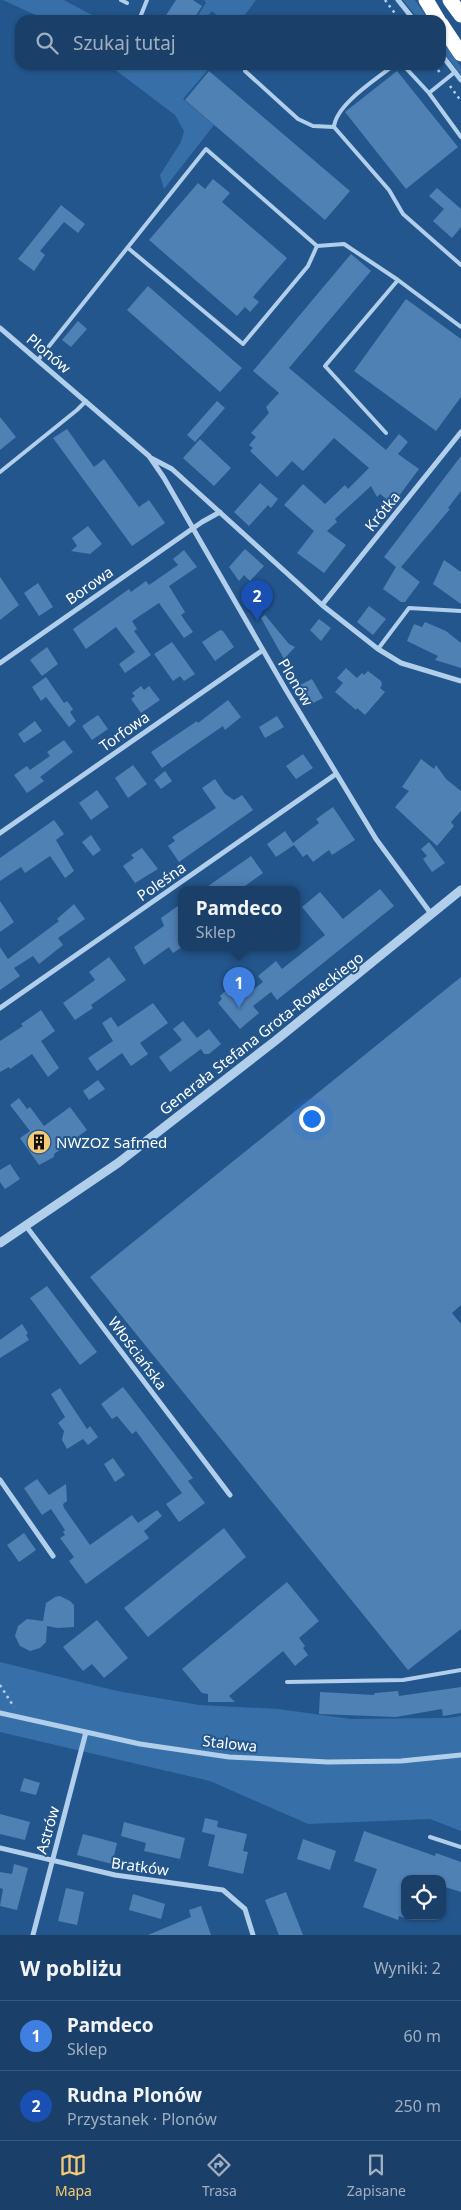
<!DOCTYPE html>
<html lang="pl">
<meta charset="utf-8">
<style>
body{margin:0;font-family:"Noto Sans",sans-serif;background:#274b71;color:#f1f3f6}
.controls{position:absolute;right:15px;bottom:15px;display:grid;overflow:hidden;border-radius:10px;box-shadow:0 1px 4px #0004}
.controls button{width:45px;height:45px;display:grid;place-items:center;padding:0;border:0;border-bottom:1px solid #38597d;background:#1a4069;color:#f1f3f6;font:25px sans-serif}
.you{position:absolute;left:311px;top:1118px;width:18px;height:18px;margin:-12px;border:4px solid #fff;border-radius:50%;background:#1a73e8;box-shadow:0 0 0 8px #1a73e833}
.badge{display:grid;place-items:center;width:32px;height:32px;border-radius:50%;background:#f6ca74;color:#fff;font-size:16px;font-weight:700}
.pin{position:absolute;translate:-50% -41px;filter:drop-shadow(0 1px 2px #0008)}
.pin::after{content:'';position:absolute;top:26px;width:18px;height:15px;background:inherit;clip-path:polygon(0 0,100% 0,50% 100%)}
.popup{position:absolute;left:178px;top:886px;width:122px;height:65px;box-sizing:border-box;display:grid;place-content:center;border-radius:10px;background:#1a4069;filter:drop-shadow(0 1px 4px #0005);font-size:16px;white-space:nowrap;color:#9fafc0}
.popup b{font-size:19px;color:#f1f3f6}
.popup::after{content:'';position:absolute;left:50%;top:100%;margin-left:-10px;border:10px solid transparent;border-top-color:#1a4069}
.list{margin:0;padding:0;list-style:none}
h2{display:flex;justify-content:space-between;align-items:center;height:65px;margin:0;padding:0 20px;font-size:21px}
h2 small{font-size:16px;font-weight:400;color:#9fafc0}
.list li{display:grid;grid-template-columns:32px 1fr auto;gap:15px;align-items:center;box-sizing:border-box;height:70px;padding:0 20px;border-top:1px solid #38597d}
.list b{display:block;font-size:19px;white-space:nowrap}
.list p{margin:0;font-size:16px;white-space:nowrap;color:#9fafc0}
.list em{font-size:16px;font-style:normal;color:#9fafc0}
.icon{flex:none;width:28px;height:28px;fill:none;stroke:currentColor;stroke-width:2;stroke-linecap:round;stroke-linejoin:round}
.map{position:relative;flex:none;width:461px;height:1935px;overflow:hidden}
.search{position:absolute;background:#1a4069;box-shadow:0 1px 4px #0004;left:15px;right:15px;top:15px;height:55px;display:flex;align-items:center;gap:12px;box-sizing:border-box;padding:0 18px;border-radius:15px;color:#9fafc0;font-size:19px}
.sheet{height:205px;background:#1a4069}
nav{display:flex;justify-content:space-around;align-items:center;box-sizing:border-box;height:70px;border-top:1px solid #38597d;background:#1a4069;font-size:14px;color:#9fafc0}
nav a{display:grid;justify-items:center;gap:2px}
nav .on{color:#f6ca74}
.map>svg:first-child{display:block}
.green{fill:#3770a9}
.building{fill:#5081b5}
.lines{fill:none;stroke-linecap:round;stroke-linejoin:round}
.path{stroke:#b1ceeb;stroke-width:2.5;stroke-dasharray:2.5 4;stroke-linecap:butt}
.service{stroke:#b1ceeb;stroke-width:4}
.minor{stroke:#b1ceeb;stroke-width:5}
.tertiary{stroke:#b1ceeb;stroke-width:9}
.motorway{stroke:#fff;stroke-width:15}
.labels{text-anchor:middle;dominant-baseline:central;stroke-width:4;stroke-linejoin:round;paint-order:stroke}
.street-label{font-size:15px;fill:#fff;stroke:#23568c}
.poi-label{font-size:15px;fill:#fff;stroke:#23568c;text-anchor:start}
</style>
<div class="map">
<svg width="461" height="1935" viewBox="0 0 461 1935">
<rect width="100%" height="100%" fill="#23568c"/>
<path class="green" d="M3 0H64L101 20H46Z
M204 0H256L241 20H222L212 11 204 20H195L206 3Z
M403 0H415L429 20H419Z
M441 38 461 67V75L441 49Z
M109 65H212L183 99 214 125 164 189 160 175 181 142 184 131 175 115Z
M0 1662 117 1691 199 1705 278 1709 351 1719 448 1718 461 1716V1831L430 1819 308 1824 210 1781 0 1732Z"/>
<path class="building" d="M176 0H193L202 6 193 20H163Z
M209 71 350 191 325 220 185 100Z
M397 71 458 147 406 189 345 112Z
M213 179 230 193 222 202 287 258 253 297 259 302 250 312 245 307 237 316 149 240 198 183 205 189Z
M437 188 461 209V227L452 238 433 221 444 209 429 196Z
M61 205 85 224 78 233 64 222 40 251 45 255 34 271 18 259Z
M351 254 371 271 289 368 386 450 399 434 408 442 398 454 419 469 393 504 380 494 377 497 371 486 335 519 337 522 327 531 346 545 324 573 297 553 314 531 284 505 303 484 325 504 345 485 348 489 369 468 334 438 303 471 292 461 277 477 250 451 253 448 249 445 256 437 251 433 269 413 266 407 279 393 253 371Z
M148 286 242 368 220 392 127 310Z
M406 299 461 339V397L436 431 354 371Z
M78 321 87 329 71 347 62 340Z
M217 401 225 408 195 442 187 435Z
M0 417 16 437 0 450Z
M67 429 94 467 104 459 139 507 149 500 165 523 132 546 53 438Z
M200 439 231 468 214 486 183 458Z
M461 456V491L448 508 450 509 401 567 420 582 405 602H401L383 589 396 567 384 557Z
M260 483 278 499 271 508 268 505 249 526 234 512Z
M88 526 102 544 90 554 71 551 77 546 72 538Z
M245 549 264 566 250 581 244 575 239 581 229 567Z
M184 550 197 567 169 586 185 612 181 615 193 632 184 638 159 603 132 621 137 629 134 631 151 655 125 673 119 664 135 652 116 627 86 649 73 629 129 589 131 592 146 581 149 585 178 565 173 559Z
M444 560 461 572V604L433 584Z
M0 577 19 605 0 620Z
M38 583 53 607 39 616 24 593Z
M369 606 386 619 373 635 357 622Z
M265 615 289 644 295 647 284 659 261 618Z
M319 619 331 628 321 641 310 630Z
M425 622 446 631 461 643V668L435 660 438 656 407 641 414 624 422 627Z
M220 630 223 631 234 647 215 661 202 642Z
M172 642 195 674 184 681 180 676 173 681 154 654Z
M47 647 58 664 42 676 30 660Z
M346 668 357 678 362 673 364 675 368 671 381 681 382 685 380 688 385 692 365 715 357 708 356 710 335 692 343 683 337 678Z
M46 677 64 703 67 701 73 709 70 712 76 721 69 727 46 697 41 701 32 687Z
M312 679 323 698 311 704 300 685Z
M141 686 144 690 149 686 160 700 141 713 131 699 135 696 132 693Z
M228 700 241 717 225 730 223 726 162 768 151 752 197 721 198 723Z
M98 715 108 729 92 740 82 726Z
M277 716 284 727 265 738 259 727Z
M35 721 42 731 24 743 18 734Z
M64 740 73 752 40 777 44 781 27 793 14 775 27 766 30 770 50 756 47 752Z
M303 754 313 768 296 779 286 766Z
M421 759 434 769 436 765 446 779 461 791V811L451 822 454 826 437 846 395 807 409 791 402 787Z
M133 765 147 784 128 798 115 778Z
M165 771 172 781 161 789 154 780Z
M215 779 225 794 234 800 242 795 253 810 179 862 168 846 175 841 172 837 216 808 202 788Z
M97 790 109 807 91 820 79 803Z
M333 807 355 840 332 855 329 850 313 862 307 854 303 857 294 845 276 857 267 844 285 831 293 843 319 823 316 819Z
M54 820 64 834 56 840 74 871 65 878 50 856 25 873 21 867 0 881V858Z
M91 835 101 850 93 856 82 842Z
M429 842 445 863 432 872 423 859 427 856 421 849Z
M142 848 158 869 135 883 123 866 134 858 131 855Z
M251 856 263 873 241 889H204Z
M380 889 394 906 277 1000 271 992 253 1006 259 1013 240 1029 218 1003 222 999 220 996 234 983 245 996 263 982 258 976 276 961 282 969 325 935 302 907 320 892 343 919Z
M0 901 14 922 0 932Z
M182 903V947L173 953 169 947 144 965 134 947 164 926 161 918Z
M74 904 85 919 58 938 63 945 39 964 33 956 14 968 20 976 0 990V947L8 959 59 921 57 919Z
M109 957 126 980 91 1005 93 1008 75 1020 63 1003 95 980 89 972Z
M461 977V1305L452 1313 461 1324V1629L408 1670 90 1277Z
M153 1003 168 1023 140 1043 148 1054 131 1066 122 1053 97 1071 88 1058 113 1041 102 1023 111 1017 118 1027Z
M41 1010 55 1031 41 1041 59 1068 48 1077 32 1054 10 1069 9 1067 0 1072V1041L23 1026 21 1024Z
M183 1021 197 1038 209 1029 221 1044 209 1054H204L201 1049 170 1072 159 1057 182 1040 173 1029Z
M98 1080 105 1089 89 1100 83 1091Z
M19 1098 27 1109 30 1107 44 1126 70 1107 87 1130 54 1154V1157L39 1165 20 1138 30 1131 10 1105Z
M10 1164 20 1179 5 1189 0 1182V1170Z
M47 1286 97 1352 80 1365 30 1298Z
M22 1324 28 1333 26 1335 29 1340 0 1358V1340Z
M123 1387 193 1478 188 1481 205 1503 179 1522 166 1504 182 1493 136 1431 132 1434 117 1416 112 1419 101 1404Z
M60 1388 87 1429 90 1426 98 1437 88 1445 83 1439 67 1449 62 1440 64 1431 58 1423 65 1417 51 1394Z
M113 1458 125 1475 115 1482 104 1464Z
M37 1479 49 1495 66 1484 67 1501 63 1504 64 1508 90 1545 132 1515 138 1523 157 1510 162 1516 144 1531 149 1538 86 1584 69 1561 74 1557 60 1538 65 1535 63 1532 65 1530 51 1509 42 1515 24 1488Z
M224 1528 246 1557 148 1637 124 1608Z
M24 1533 36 1550 19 1562 7 1545Z
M287 1582 319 1621 299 1638 305 1646 303 1648 308 1655 295 1666 283 1651 229 1696 235 1702H208V1694L202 1693 182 1669Z
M60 1596 70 1601 74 1605V1627L58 1628 47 1626 46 1642 40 1648 30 1651 20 1646 15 1636 18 1626 27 1619 43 1621 46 1603 55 1597Z
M97 1620 128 1658 104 1678 92 1664 83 1671 63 1647Z
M461 1687V1713L443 1716 442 1709 396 1717 319 1714 320 1692 374 1695 375 1693 398 1691 399 1696Z
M24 1778 40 1783 36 1795 20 1791Z
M0 1814 30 1822 25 1840 0 1834Z
M205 1818 218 1821 217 1827 247 1834 243 1851 248 1852 243 1874 208 1866 215 1835 202 1832Z
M124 1822 185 1838 180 1859 144 1851 146 1843 121 1836Z
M364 1831 435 1856 436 1853 461 1862V1892L442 1886V1879H405V1918L399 1916 398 1920 363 1907 377 1869 354 1861Z
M83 1834 117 1843 112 1864 77 1855Z
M303 1839 336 1851 330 1870 297 1859Z
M14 1864 28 1868 17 1910 0 1906 3 1889 0 1888V1872L12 1874Z
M66 1888 84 1892 77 1925 58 1921Z
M286 1892 303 1935H279L265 1900Z
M133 1894 165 1904 161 1919 129 1910Z
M201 1906 211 1935H148L191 1917 189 1910Z"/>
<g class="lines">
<path class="path" d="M385 0 400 20
M434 65 441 74
M450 86 461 101
M0 1685 14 1707"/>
<path class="service" d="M121 0 127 3
M141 15 147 0
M403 65 429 93 455 72
M245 71 298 119 313 126 334 127 389 190 403 214 461 265
M429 93 461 137
M334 127C336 104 377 79 394 65
M317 246 344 244 398 280 325 366 386 433
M398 280 461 327
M38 360 206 149 317 246 308 266 243 344 128 248
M0 472 77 410 86 401
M378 649 409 608 461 611
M287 1682 403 1680 461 1670
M430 1837 461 1847"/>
<path class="minor" d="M398 0 414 20
M441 54 461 80
M0 328 149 456 164 478 286 690 376 839 432 915
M151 458 172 469 322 605 378 649 401 663 461 681
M322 605 461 432
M0 663 202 522 220 512
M0 833 263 650
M0 1008 336 774
M26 1226 230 1495
M0 1480 53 1556
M0 1713 140 1744 229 1757 328 1762 401 1761 461 1755
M0 1848 115 1875 223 1890 245 1909 253 1935
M33 1935 86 1732"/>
<path class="tertiary" d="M0 1243 118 1163 275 1041 461 890"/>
<path class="motorway" d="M426 0 438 20
M450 0 461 15
M441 24 461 54"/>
</g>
<defs>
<g id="building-disc" transform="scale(1.25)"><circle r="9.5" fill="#f6ca74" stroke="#23568c"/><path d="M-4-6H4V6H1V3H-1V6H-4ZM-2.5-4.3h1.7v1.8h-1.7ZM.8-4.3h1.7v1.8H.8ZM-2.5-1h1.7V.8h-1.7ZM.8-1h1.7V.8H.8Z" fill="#111"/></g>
</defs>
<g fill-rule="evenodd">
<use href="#building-disc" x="39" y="1142"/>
</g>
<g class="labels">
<g class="street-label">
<text transform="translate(49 353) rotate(40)">Plonów</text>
<text transform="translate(382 511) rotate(-51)">Krótka</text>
<text transform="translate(89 585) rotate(-35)">Borowa</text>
<text transform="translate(296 682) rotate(59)">Plonów</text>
<text transform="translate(124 731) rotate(-35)">Torfowa</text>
<text transform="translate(161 881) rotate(-35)">Poleśna</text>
<text transform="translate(261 1033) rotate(-38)">Generała Stefana Grota-Roweckiego</text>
<text transform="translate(138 1353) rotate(53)">Włościańska</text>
<text transform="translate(230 1743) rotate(6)">Stalowa</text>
<text transform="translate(47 1830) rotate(-74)">Astrów</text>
<text transform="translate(140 1866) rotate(8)">Bratków</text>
</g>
<g class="poi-label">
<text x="56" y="1142">NWZOZ Safmed</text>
</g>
</g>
</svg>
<div class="controls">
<button><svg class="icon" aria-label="locate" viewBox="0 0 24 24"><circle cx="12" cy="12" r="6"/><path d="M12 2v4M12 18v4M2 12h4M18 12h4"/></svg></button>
</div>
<div class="you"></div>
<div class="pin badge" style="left:239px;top:1008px;background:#3f7fe0">1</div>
<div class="popup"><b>Pamdeco</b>Sklep</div>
<div class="pin badge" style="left:257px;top:621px;background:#1a4fb4">2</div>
<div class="search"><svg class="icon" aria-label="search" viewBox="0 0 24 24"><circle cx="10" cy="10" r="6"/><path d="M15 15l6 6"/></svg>Szukaj tutaj</div>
</div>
<section class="sheet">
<h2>W pobliżu<small>Wyniki: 2</small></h2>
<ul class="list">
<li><span class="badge" style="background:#3f7fe0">1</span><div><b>Pamdeco</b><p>Sklep</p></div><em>60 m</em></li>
<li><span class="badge" style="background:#1a4fb4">2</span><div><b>Rudna Plonów</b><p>Przystanek · Plonów</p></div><em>250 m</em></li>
</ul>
</section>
<nav>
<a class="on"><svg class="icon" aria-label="map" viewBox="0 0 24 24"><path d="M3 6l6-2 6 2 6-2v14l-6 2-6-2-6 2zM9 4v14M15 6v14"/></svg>Mapa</a>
<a><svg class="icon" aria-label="directions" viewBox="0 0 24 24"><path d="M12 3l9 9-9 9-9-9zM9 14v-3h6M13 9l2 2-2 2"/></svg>Trasa</a>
<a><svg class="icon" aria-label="saved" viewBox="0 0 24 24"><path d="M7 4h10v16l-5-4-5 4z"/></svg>Zapisane</a>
</nav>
